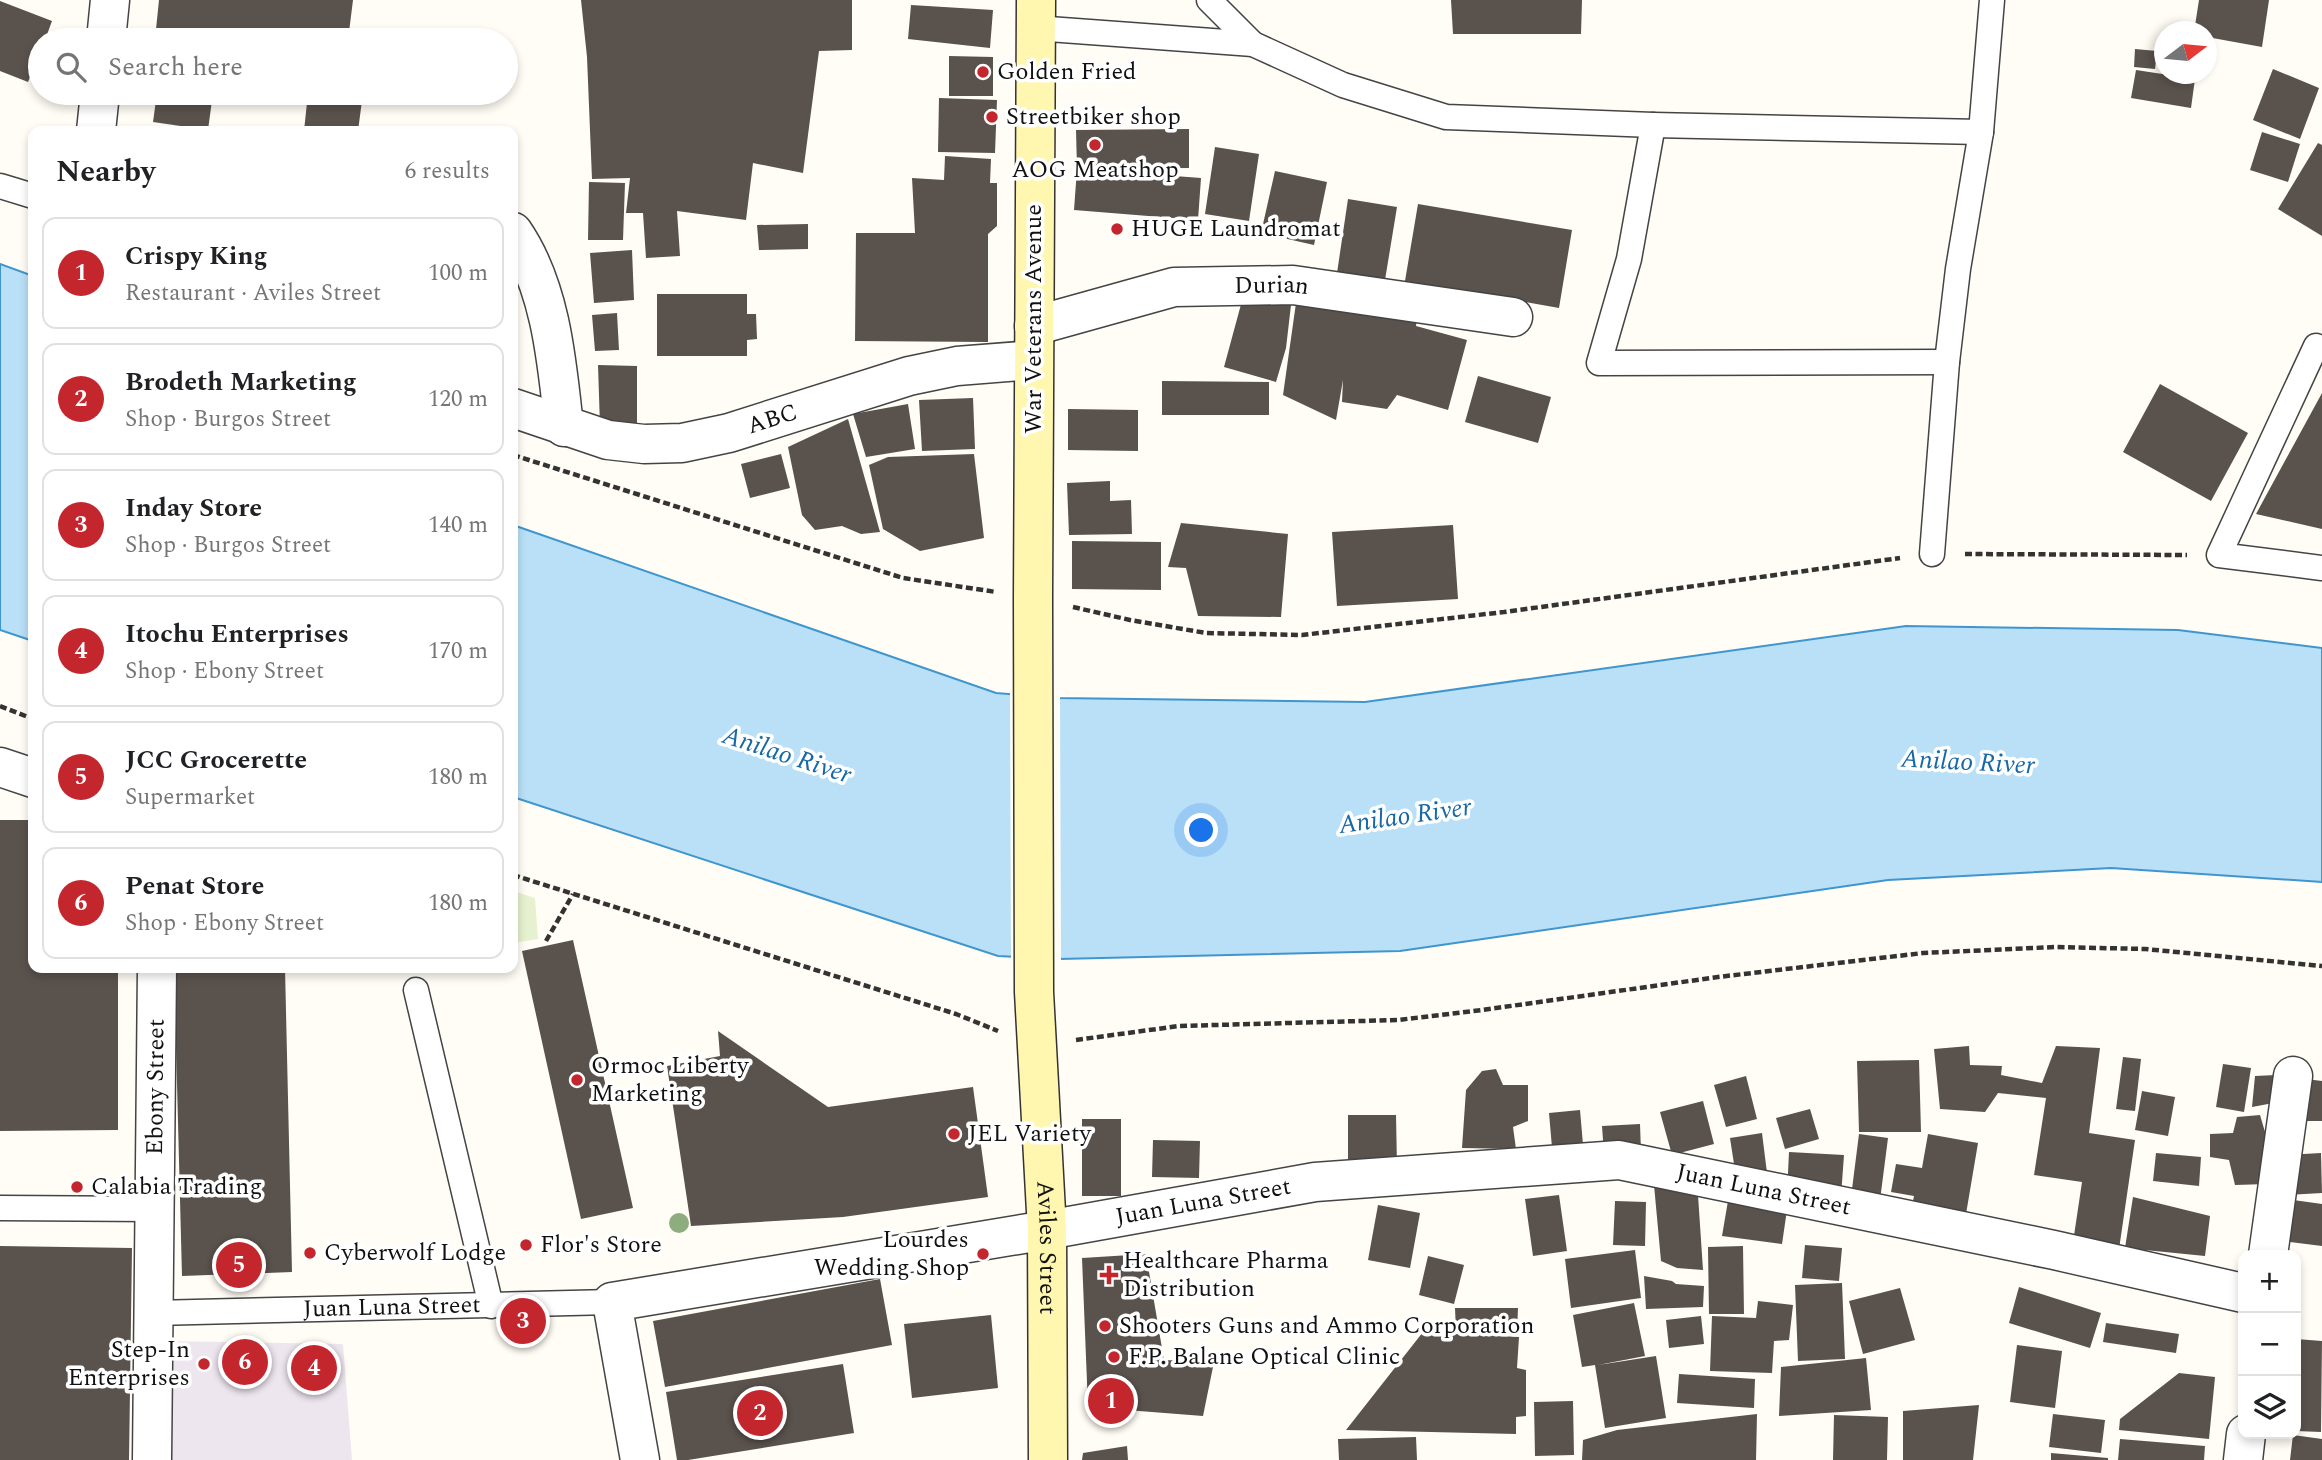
<!DOCTYPE html>
<meta charset="utf-8">
<style>
body{margin:0;font-family:Spectral,serif;background:#f6f6f6;color:#202124}
.controls{position:absolute;right:21px;bottom:21px;display:grid;overflow:hidden;border-radius:14px;box-shadow:0 4px 10px #0003}
.controls button{width:63px;height:63px;display:grid;place-items:center;padding:0;border:0;border-bottom:2px solid #e0e0e0;background:#fff;color:#202124;font:35px sans-serif}
.compass{position:absolute;left:2154px;top:21px;width:63px;height:63px;border-radius:50%;background:#fff;box-shadow:0 4px 10px #0003;rotate:74deg}
.you{position:absolute;left:1202px;top:831px;width:24px;height:24px;margin:-18px;border:5px solid #fff;border-radius:50%;background:#1a73e8;box-shadow:0 0 0 10px #1a73e833}
.badge{display:grid;place-items:center;width:46px;height:46px;border-radius:50%;background:#c4262e;color:#fff;font-size:23px;font-weight:700}
.pin{position:absolute;translate:-50% -50%;border:4px solid #fff;box-shadow:0 2px 7px #0006}
.list{margin:0;padding:0;list-style:none}
h2{display:flex;justify-content:space-between;align-items:center;height:91px;margin:0;padding:0 28px;font-size:30px}
h2 small{font-size:23px;font-weight:400;color:#757577}
.list li{display:grid;grid-template-columns:46px 1fr auto;gap:21px;align-items:center;box-sizing:border-box;height:112px;margin:0 14px 14px;padding:0 14px;border:2px solid #e0e0e0;border-radius:14px}
.list b{display:block;font-size:26px;white-space:nowrap}
.list p{margin:0;font-size:23px;white-space:nowrap;color:#757577}
.list em{font-size:23px;font-style:normal;color:#757577}
.icon{flex:none;width:38px;height:38px;fill:none;stroke:currentColor;stroke-width:2;stroke-linecap:round;stroke-linejoin:round}
.map{position:relative;flex:none;width:2322px;height:1460px;overflow:hidden}
.search{position:absolute;background:#fff;box-shadow:0 4px 10px #0003;left:28px;top:28px;width:490px;height:77px;display:flex;align-items:center;gap:18px;box-sizing:border-box;padding:0 24px;border-radius:38px;color:#757577;font-size:26px}
.panel{position:absolute;background:#fff;box-shadow:0 4px 10px #0003;left:28px;top:126px;width:490px;height:847px;border-radius:14px}
.map>svg:first-child{display:block}
.industrial{fill:#eee6ef}
.pitch{fill:#e6f2cf}
.water{fill:#b9e0f7;stroke:#3f96cf;stroke-width:2}
.pier{fill:#fffdf5}
.building{fill:#5a524d}
.lines{fill:none;stroke-linecap:round;stroke-linejoin:round}
.service-casing{stroke:#444;stroke-width:27}
.minor-casing{stroke:#444;stroke-width:41}
.secondary-casing{stroke:#333;stroke-width:41}
.path{stroke:#333;stroke-width:4.5;stroke-dasharray:7 3.5;stroke-linecap:butt}
.service{stroke:#fff;stroke-width:24}
.minor{stroke:#fff;stroke-width:38}
.secondary{stroke:#fff6b0;stroke-width:38}
.tree{fill:#8dad7f}
.poi-dot{fill:#c4262e;stroke:#fff;stroke-width:2.5}
.labels{text-anchor:middle;dominant-baseline:central;stroke-width:7;stroke-linejoin:round;paint-order:stroke}
.poi-label{font-size:24px;fill:#111;stroke:#fff;text-anchor:start}
.street-label{font-size:24px;fill:#111;stroke:#fff}
.water-label{font-size:26px;font-style:italic;fill:#1768a6;stroke:#fff}
</style>
<div class="map">
<svg width="2322" height="1460" viewBox="0 0 2322 1460">
<rect width="100%" height="100%" fill="#fffdf5"/>
<path class="industrial" d="M165 1341 343 1344 352 1460H163Z"/>
<path class="pitch" d="M513 891 535 898 538 939 513 943Z"/>
<path class="water" d="M0 264 33 276V641L0 630Z
M513 525 996 693 1057 698 1365 702 1906 626 2178 630 2322 648V882L2111 868 1888 880 1400 951 1059 959 998 956 513 797Z"/>
<path class="pier" d="M1010 691 1060 695 1061 963 1011 960Z"/>
<path class="building" d="M159 0H353L348 40 155 39Z
M581 0H852V50L819 51 803 173 753 163 746 220 677 211 680 256 646 258 643 213H626L630 178 592 179 587 57Z
M1451 0H1582L1581 34H1453Z
M2199 0H2269L2262 47 2207 37V32H2194Z
M0 1 52 21 45 40H40V51L28 82 0 71Z
M911 5 993 10 990 48 908 39Z
M2135 49 2157 51 2155 69 2134 67Z
M949 56 993 57V96H949Z
M2273 69 2319 88 2300 139 2253 120Z
M2136 70 2195 79 2191 108 2131 98Z
M157 93H213L208 130 153 122Z
M308 93H363L358 131H304Z
M939 98 997 100 995 153 938 152Z
M1189 129V168L1082 169 1201 178 1198 220 1074 210 1077 169 1076 130Z
M2262 132 2300 144 2288 182 2250 170Z
M2318 143 2322 145V236L2278 209Z
M1215 147 1259 154 1249 221 1205 214Z
M945 156 991 159 990 183H997V226L988 234V342L855 341 856 233H915L912 178 944 180Z
M1275 171 1327 182 1314 245 1261 233Z
M589 182 625 183 623 240H588Z
M1348 199 1397 207 1385 280 1337 273Z
M1418 204 1572 230 1559 308 1405 281Z
M808 224V249L759 250 757 225Z
M632 250 634 300 594 303 590 253Z
M657 294H747V314H756L757 339 747 340V356H657Z
M1243 297 1291 305 1286 348 1276 382 1224 367Z
M1296 303 1417 317 1416 326 1467 340 1448 410 1397 395 1387 409 1342 402 1343 380 1336 420 1283 395Z
M617 313 619 350 595 351 592 315Z
M598 365 637 366V427L600 426Z
M1478 376 1551 397 1538 443 1465 422Z
M1162 381 1269 382V415H1162Z
M2160 384 2248 433 2211 501 2123 452Z
M2322 393V529L2256 514Z
M973 398 975 449 922 451 919 400Z
M908 404 915 449 866 457 853 414Z
M1068 409 1138 410V451L1068 450Z
M848 419 880 532 861 534 842 526 815 530 802 515 788 447Z
M781 454 790 488 750 498 741 464Z
M974 454 984 538 920 551 883 529 869 465 888 457Z
M1110 481V501L1131 500 1132 534 1069 535 1067 483Z
M1181 523 1288 534 1281 617 1198 616 1186 568 1168 567Z
M1453 525 1458 599 1337 606 1332 532Z
M1072 541 1161 542V590L1072 589Z
M0 820H33V968H118V1130L0 1131Z
M573 940 633 1208 581 1219 522 951Z
M174 968H285L292 1272 182 1276Z
M718 1031 828 1107 973 1087 988 1197 843 1217 691 1226 667 1066 720 1056Z
M1969 1046 1970 1065 2002 1066 2001 1075 2042 1083 2056 1046 2100 1048 2089 1133 2135 1140 2118 1256 2072 1249 2082 1182 2034 1175 2046 1098 1998 1093 1985 1112 1940 1109 1934 1049Z
M2123 1057 2141 1059 2135 1111 2116 1109Z
M1919 1060 1921 1132H1859L1857 1061Z
M2223 1064 2251 1068 2244 1112 2216 1107Z
M1496 1069 1503 1085H1528V1121L1513 1127 1516 1149 1462 1148 1466 1090 1482 1071Z
M2276 1075 2289 1100 2252 1107 2255 1076Z
M1746 1076 1757 1119 1726 1127 1714 1085Z
M2298 1078 2322 1081V1121H2306Z
M2142 1091 2175 1097 2168 1136 2135 1130Z
M1703 1101 1714 1144 1672 1155 1660 1112Z
M1810 1109 1819 1139 1785 1149 1776 1118Z
M1580 1110 1584 1156 1553 1159 1549 1113Z
M1348 1115H1396L1397 1167H1348Z
M2260 1115 2265 1132 2267 1184 2235 1185 2229 1160 2210 1157V1134L2233 1133 2237 1117Z
M1082 1119H1121V1196H1082Z
M1640 1124 1641 1152 1604 1154 1602 1126Z
M1762 1133 1767 1173 1736 1177 1730 1138Z
M1859 1134 1888 1138 1879 1208 1850 1205Z
M1928 1134 1978 1143 1965 1220 1911 1211 1914 1196 1891 1192 1896 1164 1922 1168Z
M1153 1140 1200 1141 1199 1178 1152 1177Z
M1789 1152 1844 1155 1841 1196 1787 1193Z
M2156 1153 2201 1157 2199 1186 2153 1181Z
M2321 1153 2322 1193 2287 1195 2286 1155Z
M1697 1180 1703 1270 1677 1268 1661 1261 1654 1185Z
M1559 1195 1567 1251 1533 1256 1525 1199Z
M1729 1195 1788 1203 1782 1244 1722 1236Z
M2133 1197 2210 1216 2205 1256 2125 1248Z
M2286 1199 2322 1204V1246L2281 1241Z
M1615 1201 1646 1202 1645 1246 1613 1245Z
M1378 1205 1420 1213 1410 1268 1368 1260Z
M1805 1245 1842 1248 1839 1281 1802 1278Z
M0 1246 132 1248 129 1460H0Z
M1743 1246 1744 1314H1709L1708 1247Z
M1635 1250 1641 1298 1571 1308 1565 1259Z
M1146 1254 1164 1360 1214 1362 1203 1416 1088 1407 1082 1258Z
M1428 1256 1464 1265 1454 1304 1419 1295Z
M1644 1276 1672 1281 1676 1284 1704 1286 1703 1307 1646 1309Z
M880 1279 892 1345 665 1387 653 1321Z
M1842 1283 1845 1359 1798 1361 1795 1285Z
M2019 1287 2101 1313 2090 1348 2009 1323Z
M1900 1288 1915 1340 1863 1354 1849 1301Z
M1758 1301 1793 1305 1789 1340 1774 1341 1772 1373 1710 1371 1712 1316 1756 1318Z
M1634 1303 1645 1356 1598 1365 1656 1356 1666 1418 1605 1428 1595 1365 1582 1367 1573 1315Z
M1455 1308H1518L1517 1332H1456Z
M991 1315 998 1388 912 1398 904 1324Z
M1701 1316 1704 1344 1669 1348 1666 1320Z
M2106 1323 2179 1334 2176 1353 2103 1342Z
M1423 1332 1519 1337 1517 1368 1526 1370V1416L1516 1417V1434L1346 1430Z
M2296 1339 2322 1341 2321 1432 2296 1431Z
M2017 1345 2062 1351 2055 1408 2010 1402Z
M1866 1358 1871 1410 1779 1416 1781 1367Z
M843 1364 854 1433 688 1460H677L666 1392Z
M2179 1373 2215 1377 2209 1439 2119 1430 2120 1419Z
M1679 1374 1755 1379 1754 1408 1677 1403Z
M1573 1401 1574 1455 1535 1456 1534 1402Z
M1979 1405 1973 1460H1903V1411Z
M1757 1414 1756 1460H1582L1583 1440 1617 1430Z
M2053 1414 2105 1420 2101 1453 2049 1447Z
M1834 1415 1888 1417 1887 1460H1833Z
M2293 1435 2322 1439V1460H2290Z
M1416 1437 1417 1460H1339L1338 1439Z
M2120 1439 2205 1446 2204 1460H2118Z
M1127 1446 1128 1460H1082L1083 1453Z
M2051 1453 2108 1458V1460H2051Z"/>
<g class="lines">
<g class="service-casing">
<g id="service">
<path d="M1209 0 1253 44 1343 85 1446 117 1653 125 1981 132"/>
<path d="M1035 28 1253 44"/>
<path d="M1653 125 1629 259 1599 363 1947 362"/>
<path d="M0 186 33 196"/>
<path d="M2316 346 2219 555 2322 568"/>
<path d="M1932 554 1947 362 1958 269 1981 132 1992 0"/>
<path d="M416 990 491 1306"/>
<path d="M0 1208 155 1209"/>
<path id="s1" d="M154 1313 612 1302"/>
</g>
</g>
<g class="minor-casing">
<g id="minor">
<path d="M106 40 110 0"/>
<path d="M96 131 100 93"/>
<path d="M513 232C551 287 557 362 564 427"/>
<path id="s2" d="M1034 326 1174 287 1293 285 1513 317"/>
<path id="s3" d="M513 408 608 440 644 444 682 443 729 433 909 376 957 366 1033 360"/>
<path d="M0 767 33 778"/>
<path d="M2268 1255 2293 1076"/>
<path id="s4" d="M152 1460 157 968"/>
<path id="s5" d="M640 1460 612 1302 1047 1230 1315 1182 1619 1160 2054 1250 2243 1293"/>
<path d="M2243 1460 2246 1434"/>
</g>
</g>
<g class="secondary-casing">
<g id="secondary">
<path id="s6" d="M1036 0 1033 598 1034 992 1047 1230 1048 1460"/>
</g>
</g>
<path class="path" d="M513 455 903 578 996 592
M1965 554 2187 555
M1073 607 1130 620 1206 633 1302 635 1504 612 1900 558
M0 706 33 719
M513 875 956 1014 998 1031
M546 941 573 894
M1076 1040 1179 1026 1398 1020 1482 1010 1718 977 1923 953 2056 947 2145 949 2322 966"/>
<use href="#service" class="service"/>
<use href="#minor" class="minor"/>
<use href="#secondary" class="secondary"/>
</g>
<circle class="tree" cx="679" cy="1223" r="10"/>
<g class="poi-dot">
<circle cx="983" cy="72" r="7"/>
<circle cx="992" cy="117" r="7"/>
<circle cx="1095" cy="145" r="7"/>
<circle cx="1117" cy="229" r="7"/>
<circle cx="577" cy="1080" r="7"/>
<circle cx="954" cy="1134" r="7"/>
<circle cx="77" cy="1187" r="7"/>
<circle cx="526" cy="1245" r="7"/>
<circle cx="310" cy="1253" r="7"/>
<circle cx="983" cy="1254" r="7"/>
<path d="M1105.5 1264.5h7v7h7v7h-7v7h-7v-7h-7v-7h7z"/>
<circle cx="1105" cy="1326" r="7"/>
<circle cx="1114" cy="1357" r="7"/>
<circle cx="204" cy="1364" r="7"/>
</g>
<g class="labels">
<g class="poi-label">
<text x="997" y="72">Golden Fried</text>
<text x="1006" y="117">Streetbiker shop</text>
<text x="1095" y="170" text-anchor="middle">AOG Meatshop</text>
<text x="1131" y="229">HUGE Laundromat</text>
<text x="591" y="1066">Ormoc Liberty<tspan x="591" dy="28">Marketing</tspan></text>
<text x="968" y="1134">JEL Variety</text>
<text x="91" y="1187">Calabia Trading</text>
<text x="969" y="1240" text-anchor="end">Lourdes<tspan x="969" dy="28">Wedding Shop</tspan></text>
<text x="540" y="1245">Flor's Store</text>
<text x="324" y="1253">Cyberwolf Lodge</text>
<text x="1123" y="1261">Healthcare Pharma<tspan x="1123" dy="28">Distribution</tspan></text>
<text x="1119" y="1326">Shooters Guns and Ammo Corporation</text>
<text x="190" y="1350" text-anchor="end">Step-In<tspan x="190" dy="28">Enterprises</tspan></text>
<text x="1128" y="1357">F.P. Balane Optical Clinic</text>
</g>
<g class="street-label">
<text stroke="none"><textPath href="#s2" startOffset="243">Durian</textPath></text>
<text transform="translate(1034 319) rotate(-90)">War Veterans Avenue</text>
<text stroke="none"><textPath href="#s3" startOffset="268">ABC</textPath></text>
<text stroke="none"><textPath href="#s4" startOffset="373">Ebony Street</textPath></text>
<text stroke="none"><textPath href="#s5" startOffset="1326">Juan Luna Street</textPath></text>
<text stroke="none"><textPath href="#s5" startOffset="760">Juan Luna Street</textPath></text>
<text stroke="none"><textPath href="#s6" startOffset="1248">Aviles Street</textPath></text>
<text stroke="none"><textPath href="#s1" startOffset="238">Juan Luna Street</textPath></text>
</g>
<g class="water-label">
<text transform="translate(787 755) rotate(18)">Anilao River</text>
<text transform="translate(1968 762) rotate(3)">Anilao River</text>
<text transform="translate(1405 816) rotate(-8)">Anilao River</text>
</g>
</g>
</svg>
<div class="controls">
<button>+</button>
<button>−</button>
<button><svg class="icon" aria-label="layers" viewBox="0 0 24 24"><path d="M12 4l9 5-9 5-9-5zM3 14l9 5 9-5"/></svg></button>
</div>
<svg class="compass" viewBox="-18 -18 36 36"><path d="M0-13l5 13h-10z" fill="#e53935"/><path d="M0 13l5-13h-10z" fill="#757577"/></svg>
<div class="you"></div>
<div class="pin badge" style="left:1111px;top:1401px">1</div>
<div class="pin badge" style="left:760px;top:1413px">2</div>
<div class="pin badge" style="left:523px;top:1321px">3</div>
<div class="pin badge" style="left:314px;top:1368px">4</div>
<div class="pin badge" style="left:239px;top:1265px">5</div>
<div class="pin badge" style="left:245px;top:1362px">6</div>
<div class="search"><svg class="icon" aria-label="search" viewBox="0 0 24 24"><circle cx="10" cy="10" r="6"/><path d="M15 15l6 6"/></svg>Search here</div>
<section class="panel">
<h2>Nearby<small>6 results</small></h2>
<ul class="list">
<li><span class="badge">1</span><div><b>Crispy King</b><p>Restaurant · Aviles Street</p></div><em>100 m</em></li>
<li><span class="badge">2</span><div><b>Brodeth Marketing</b><p>Shop · Burgos Street</p></div><em>120 m</em></li>
<li><span class="badge">3</span><div><b>Inday Store</b><p>Shop · Burgos Street</p></div><em>140 m</em></li>
<li><span class="badge">4</span><div><b>Itochu Enterprises</b><p>Shop · Ebony Street</p></div><em>170 m</em></li>
<li><span class="badge">5</span><div><b>JCC Grocerette</b><p>Supermarket</p></div><em>180 m</em></li>
<li><span class="badge">6</span><div><b>Penat Store</b><p>Shop · Ebony Street</p></div><em>180 m</em></li>
</ul>
</section>
</div>
